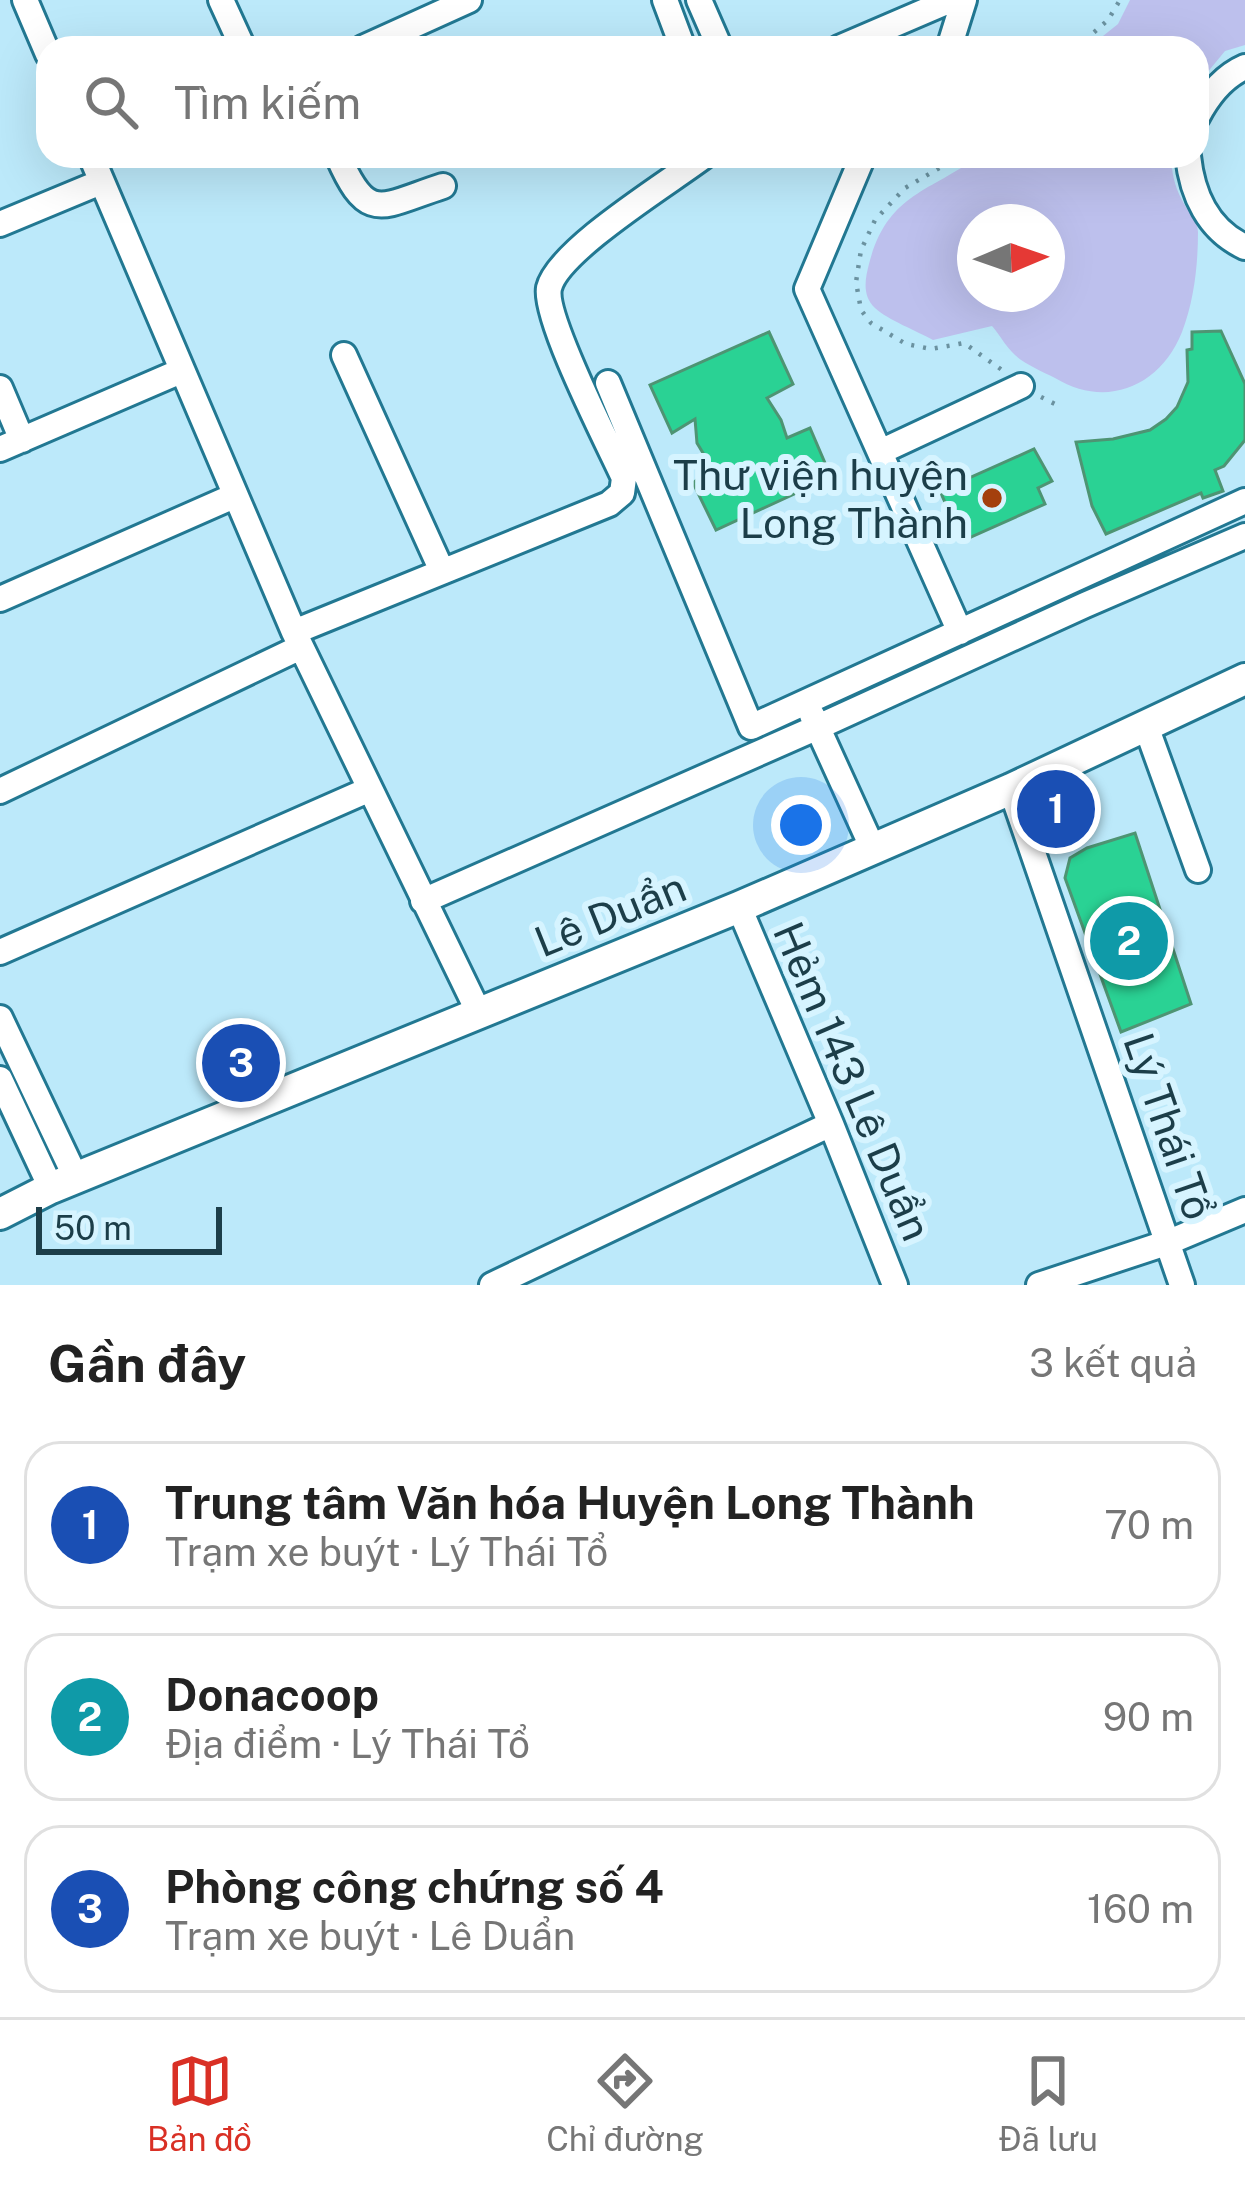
<!DOCTYPE html>
<html lang="vi">
<meta charset="utf-8">
<style>
body{margin:0;font-family:"Public Sans",sans-serif;background:#f2f2f2;color:#222}
.compass{position:absolute;left:957px;top:204px;width:108px;height:108px;border-radius:50%;background:#fff;box-shadow:0 12px 48px #0002;rotate:88deg}
.scale{position:absolute;left:36px;bottom:30px;width:186px;box-sizing:border-box;padding-left:12px;border:6px solid #1c3e49;border-top:0;font-size:33px;line-height:42px;white-space:nowrap;color:#1c3e49;-webkit-text-stroke:9px #d6f4ff;paint-order:stroke}
.you{position:absolute;left:801px;top:825px;width:42px;height:42px;margin:-30px;border:9px solid #fff;border-radius:50%;background:#1a73e8;box-shadow:0 0 0 18px #1a73e833}
.badge{display:grid;place-items:center;width:78px;height:78px;border-radius:50%;background:#d93025;color:#fff;font-size:39px;font-weight:700}
.pin{position:absolute;translate:-50% -50%;border:6px solid #fff;box-shadow:0 3px 12px #0006}
.list{margin:0;padding:0;list-style:none}
h2{display:flex;justify-content:space-between;align-items:center;height:156px;margin:0;padding:0 48px;font-size:51px}
h2 small{font-size:39px;font-weight:400;color:#767676}
.list li{display:grid;grid-template-columns:78px 1fr auto;gap:36px;align-items:center;box-sizing:border-box;height:168px;margin:0 24px 24px;padding:0 24px;border:3px solid #e0e0e0;border-radius:36px}
.list b{display:block;font-size:45px;white-space:nowrap}
.list p{margin:0;font-size:39px;white-space:nowrap;color:#767676}
.list em{font-size:39px;font-style:normal;color:#767676}
.icon{flex:none;width:66px;height:66px;fill:none;stroke:currentColor;stroke-width:2;stroke-linecap:round;stroke-linejoin:round}
.map{position:relative;flex:none;width:1245px;height:1285px;overflow:hidden}
.search{position:absolute;background:#fff;box-shadow:0 12px 48px #0002;left:36px;right:36px;top:36px;height:132px;display:flex;align-items:center;gap:30px;box-sizing:border-box;padding:0 42px;border-radius:36px;color:#767676;font-size:45px}
.sheet{height:732px;background:#fff}
nav{display:flex;justify-content:space-around;align-items:center;box-sizing:border-box;height:168px;border-top:3px solid #e0e0e0;background:#fff;font-size:33px;color:#767676}
nav a{display:grid;justify-items:center;gap:6px}
nav .on{color:#d93025}
.map>svg:first-child{display:block}
.water{fill:#bdc0ed;fill-rule:evenodd}
.building{fill:#2ad294;stroke:#4e9473;stroke-width:3}
.lines{fill:none;stroke-linecap:round;stroke-linejoin:round}
.minor-casing{stroke:#227892;stroke-width:30}
.major-casing{stroke:#227892;stroke-width:36}
.path{stroke:#6b92a0;stroke-width:4.5;stroke-dasharray:3 9;stroke-linecap:butt}
.minor{stroke:#fff;stroke-width:24}
.major{stroke:#fff;stroke-width:30}
.poi-dot{fill:#a4400d;stroke:#d6f4ff;stroke-width:4.5}
.labels{text-anchor:middle;dominant-baseline:central;stroke-width:12;stroke-linejoin:round;paint-order:stroke}
.poi-label{font-size:42px;fill:#1c3e49;stroke:#d6f4ff;text-anchor:end}
.street-label{font-size:42px;fill:#1c3e49;stroke:#d6f4ff}
</style>
<div class="map">
<svg width="1245" height="1285" viewBox="0 0 1245 1285">
<rect width="100%" height="100%" fill="#bce9fa"/>
<path class="water" d="M1130 0H1245V45L1225 51 1197 85V48H1088L1118 24Z
M979 156H1171C1172 173 1174 185 1182 200 1187 211 1198 220 1198 232 1198 265 1194 301 1182 332 1160 387 1106 409 1055 378 1042 371 1026 365 1015 355 1006 347 1000 335 992 326L933 340C917 331 888 320 875 308 862 296 865 279 869 264 887 194 928 193 979 156ZM975 222H1047V294H975Z"/>
<path class="building" d="M1221 331 1245 384V440L1224 466 1215 470 1223 491 1203 498 1201 493 1106 534 1092 506 1076 442 1113 439 1150 430 1166 419 1177 407 1188 382 1187 350 1192 349V332Z
M769 332 793 384 767 398 781 420 787 438 810 428 831 477 716 530 693 483 712 468 697 443 695 419 672 433 650 385Z
M1034 449 1052 481 1038 488 1045 504 962 541 940 491Z
M1135 833 1191 1004 1121 1032 1065 878 1070 858 1087 848Z"/>
<g class="lines">
<g class="minor-casing">
<path id="minor" d="M25 0 48 54
M221 0 243 48
M665 0 683 48
M699 0 720 48
M363 48 469 0
M839 48 951 0
M949 48 964 0
M1197 117C1208 96 1222 77 1245 67
M91 156 294 632 479 1013
M338 156C368 225 381 206 443 186
M863 156 807 289 960 632
M1188 156C1192 194 1208 230 1245 247
M0 224 101 182
M344 355 442 571
M608 383 751 727 1245 501
M0 388 22 440
M0 449 181 371
M880 452 1021 386
M0 599 234 496
M294 632 609 504 622 493 624 478C609 445 543 317 549 288 558 250 670 182 704 156
M812 715 873 849
M1146 726 1198 870
M1011 789 1182 1285
M0 791 301 647
M423 901 818 727 1085 605 1245 536
M739 907 831 1124 895 1285
M0 952 368 790
M0 1018 76 1178
M0 1079 51 1188
M492 1285 831 1124
M1039 1285 1169 1242 1245 1210"/>
</g>
<g class="major-casing">
<path id="major" d="M0 1214 51 1188 739 907 1011 789 1245 679"/>
</g>
<path class="path" d="M1076 48 1108 20 1120 0
M960 156 905 188 875 220 861 250 856 282 861 310 871 323 906 344 931 349 964 343 1002 370
M1041 397 1057 405"/>
<use href="#minor" class="minor"/>
<use href="#major" class="major"/>
</g>
<circle class="poi-dot" cx="992" cy="498" r="12"/>
<g class="labels">
<g class="poi-label">
<text x="968" y="474">Thư viện huyện<tspan x="968" dy="48">Long Thành</tspan></text>
</g>
<g class="street-label">
<text transform="translate(610 914) rotate(-22)">Lê Duẩn</text>
<text transform="translate(853 1081) rotate(67)">Hẻm 143 Lê Duẩn</text>
<text transform="translate(1169 1126) rotate(71)">Lý Thái Tổ</text>
</g>
</g>
</svg>
<svg class="compass" viewBox="-18 -18 36 36"><path d="M0-13l5 13h-10z" fill="#e53935"/><path d="M0 13l5-13h-10z" fill="#767676"/></svg>
<div class="scale">50 m</div>
<div class="you"></div>
<div class="pin badge" style="left:1056px;top:809px;background:#1a4fb4">1</div>
<div class="pin badge" style="left:1129px;top:941px;background:#0f9aa8">2</div>
<div class="pin badge" style="left:241px;top:1063px;background:#1a4fb4">3</div>
<div class="search"><svg class="icon" aria-label="search" viewBox="0 0 24 24"><circle cx="10" cy="10" r="6"/><path d="M15 15l6 6"/></svg>Tìm kiếm</div>
</div>
<section class="sheet">
<h2>Gần đây<small>3 kết quả</small></h2>
<ul class="list">
<li><span class="badge" style="background:#1a4fb4">1</span><div><b>Trung tâm Văn hóa Huyện Long Thành</b><p>Trạm xe buýt · Lý Thái Tổ</p></div><em>70 m</em></li>
<li><span class="badge" style="background:#0f9aa8">2</span><div><b>Donacoop</b><p>Địa điểm · Lý Thái Tổ</p></div><em>90 m</em></li>
<li><span class="badge" style="background:#1a4fb4">3</span><div><b>Phòng công chứng số 4</b><p>Trạm xe buýt · Lê Duẩn</p></div><em>160 m</em></li>
</ul>
</section>
<nav>
<a class="on"><svg class="icon" aria-label="map" viewBox="0 0 24 24"><path d="M3 6l6-2 6 2 6-2v14l-6 2-6-2-6 2zM9 4v14M15 6v14"/></svg>Bản đồ</a>
<a><svg class="icon" aria-label="directions" viewBox="0 0 24 24"><path d="M12 3l9 9-9 9-9-9zM9 14v-3h6M13 9l2 2-2 2"/></svg>Chỉ đường</a>
<a><svg class="icon" aria-label="saved" viewBox="0 0 24 24"><path d="M7 4h10v16l-5-4-5 4z"/></svg>Đã lưu</a>
</nav>
